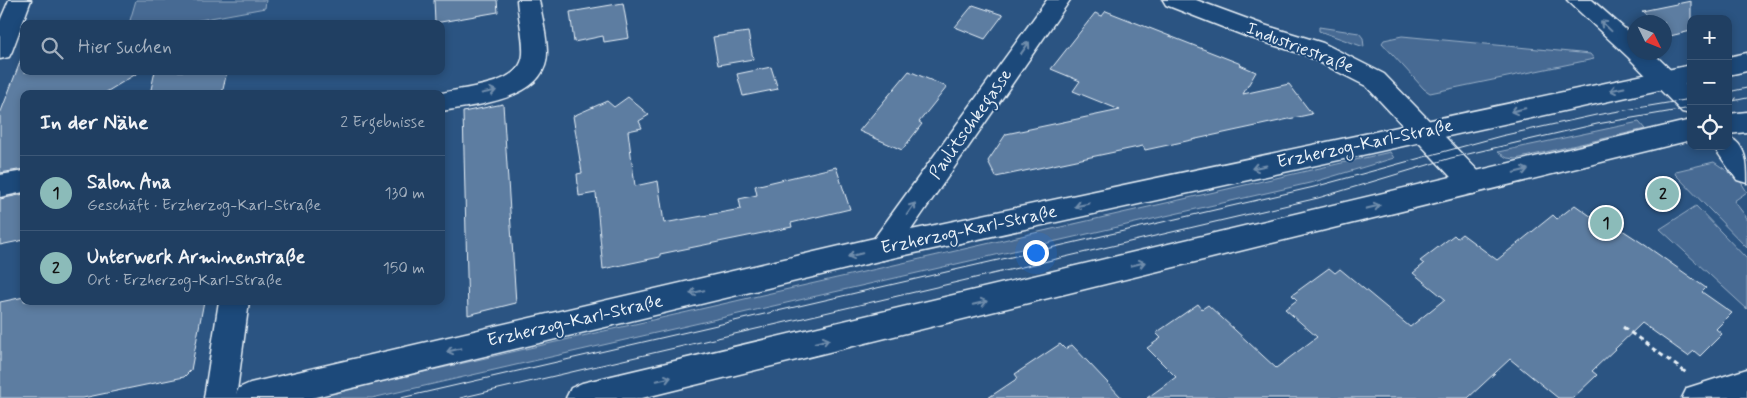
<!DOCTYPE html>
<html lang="de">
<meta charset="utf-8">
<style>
body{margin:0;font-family:Mynerve,sans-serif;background:#284668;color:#f1f3f6}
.controls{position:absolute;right:15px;top:15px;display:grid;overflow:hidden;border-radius:10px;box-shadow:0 2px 8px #0003}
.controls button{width:45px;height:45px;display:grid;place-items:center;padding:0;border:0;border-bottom:1px solid #3d5877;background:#203f62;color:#f1f3f6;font:25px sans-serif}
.compass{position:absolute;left:1627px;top:15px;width:45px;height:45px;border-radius:50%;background:#203f62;box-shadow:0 2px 8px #0003;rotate:133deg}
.you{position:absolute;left:1035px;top:252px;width:18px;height:18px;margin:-12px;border:4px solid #fff;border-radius:50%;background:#1a73e8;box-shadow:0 0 0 8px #1a73e833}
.badge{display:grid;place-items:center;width:32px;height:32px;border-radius:50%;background:#8bbbb9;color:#111;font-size:16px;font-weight:700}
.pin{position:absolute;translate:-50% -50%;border:2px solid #fff;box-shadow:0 1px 5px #0006}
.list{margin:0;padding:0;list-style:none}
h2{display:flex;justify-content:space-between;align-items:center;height:65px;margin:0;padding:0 20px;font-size:21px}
h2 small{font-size:16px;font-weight:400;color:#a2afbe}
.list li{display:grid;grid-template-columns:32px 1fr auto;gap:15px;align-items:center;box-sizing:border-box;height:75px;padding:0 20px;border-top:1px solid #3d5877}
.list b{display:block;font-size:19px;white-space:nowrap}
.list p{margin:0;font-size:16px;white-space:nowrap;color:#a2afbe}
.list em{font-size:16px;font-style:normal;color:#a2afbe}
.icon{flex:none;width:28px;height:28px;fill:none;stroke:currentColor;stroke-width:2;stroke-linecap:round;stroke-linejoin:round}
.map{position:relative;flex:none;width:1747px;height:398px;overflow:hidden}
.search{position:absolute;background:#203f62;box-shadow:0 2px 8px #0003;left:20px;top:20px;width:425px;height:55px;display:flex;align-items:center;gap:12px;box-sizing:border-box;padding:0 18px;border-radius:10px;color:#a2afbe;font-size:19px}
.panel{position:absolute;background:#203f62;box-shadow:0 2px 8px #0003;left:20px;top:90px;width:425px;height:215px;border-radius:10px}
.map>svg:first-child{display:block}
.green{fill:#476b93;stroke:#98aec6}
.building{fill:#5d7da1;stroke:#e8f1f8}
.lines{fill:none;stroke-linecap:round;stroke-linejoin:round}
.minor-casing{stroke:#e8f1f8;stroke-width:3}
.major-casing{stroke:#e8f1f8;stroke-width:3}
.path{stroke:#e8f1f8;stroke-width:3;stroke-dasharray:5 4;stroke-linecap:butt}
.minor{fill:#1f4a7a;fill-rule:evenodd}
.major{fill:#1f4a7a;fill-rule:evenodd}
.tram{stroke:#e8f1f8;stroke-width:1}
.oneway{stroke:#6f8dac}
.labels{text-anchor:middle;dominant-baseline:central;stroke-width:4;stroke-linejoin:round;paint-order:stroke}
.street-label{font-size:18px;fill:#e8f1f8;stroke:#1f4a7a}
</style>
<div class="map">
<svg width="1747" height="398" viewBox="0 0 1747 398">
<rect width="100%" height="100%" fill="#2b5482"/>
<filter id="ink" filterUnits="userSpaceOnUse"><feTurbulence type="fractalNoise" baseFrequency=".02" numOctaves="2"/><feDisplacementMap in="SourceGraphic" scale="10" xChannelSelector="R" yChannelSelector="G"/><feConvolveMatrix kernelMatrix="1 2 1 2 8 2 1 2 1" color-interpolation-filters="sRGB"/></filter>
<g filter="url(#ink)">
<path class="green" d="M136 0H266L265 8 178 24H129Z
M1319 27 1359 33 1363 38 1364 47 1319 31Z
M1402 36 1580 53 1590 54 1594 59 1430 93 1424 89 1382 43 1384 40Z
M1639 122 1645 129 1516 159 1507 158 1498 152Z
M1390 152 1394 158 1314 182 372 398H310Z
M1714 162 1739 179 1747 192 1734 201 1747 218V248L1675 174 1676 171Z
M1696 206 1747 259V309L1660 229Z"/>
<path class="building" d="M434 0H497L498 12 435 23Z
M1691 1V31L1670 36 1664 31V22H1655L1642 11Z
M623 3 629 38 604 42 603 36 574 42 570 12Z
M973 5 1003 15 985 39 955 27Z
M1106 11 1241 64 1240 65 1256 72 1243 94 1289 84 1312 114 1145 150 1143 146 996 177 988 161 1006 134 1120 110 1073 91 1080 81 1051 69 1095 13 1102 16Z
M748 32 753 59 718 65 713 37Z
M22 57 24 58V72L141 71 103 94H24V169L0 173V114Z
M771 67 778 89 743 96 737 74Z
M155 71H227L222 94H150Z
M909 71 947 87 919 122 922 124 902 150 859 131Z
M628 97 649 115 639 121 642 128 628 131 635 186 658 181 664 223 741 209 739 199 757 195 755 186 836 167 850 209 791 223 792 227 660 254V257L603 269 596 193 579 196 577 174 582 173 573 116 607 101 614 107Z
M503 104 516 303 468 315 463 112Z
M24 194V240L0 245V199Z
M1575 205 1599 222 1604 218 1642 243 1706 288 1702 292 1732 313 1716 329 1722 334 1700 356 1694 351 1688 356 1642 323 1592 371 1597 375 1573 398H1558L1510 359 1468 398H1147L1176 377 1147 348 1161 338 1156 333 1198 304 1202 309 1208 305 1276 368 1317 337 1285 309 1297 300 1292 295 1329 268 1335 273 1340 269 1410 327 1445 299 1413 273 1424 264 1420 261 1454 235 1457 238 1462 234 1497 260 1553 215 1557 219Z
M24 297V301H204L191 370 184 377 83 398H0V302Z
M1060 344 1065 349 1072 345 1122 398H988L1018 378 1015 374Z"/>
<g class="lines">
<g class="minor-casing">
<path id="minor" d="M9 0H31L12 51 9 57 0 59V21Z
M517 0H539C542 17 547 36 547 53 547 100 475 105 441 111V94H438C462 87 521 87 523 54 524 37 518 17 517 0Z
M1047 0H1070L893 256 883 260 873 256 869 248 873 240Z
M1163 0H1196L1264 25 1323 43 1384 74 1483 176 1487 183 1483 190 1473 194 1463 190 1366 86 1305 55 1248 37 1166 5Z
M1567 0H1592L1634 37V52H1652L1691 90V114L1682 112 1628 57Z
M1728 137C1747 144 1747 165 1747 183L1737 180 1713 146H1728Z
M24 171V192L0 197V175Z
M219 301H249L236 398H204Z
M1747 369V397L1682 398 1687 388Z"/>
</g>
<g class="major-casing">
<path id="major" d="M1747 53V71L1728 75V57Z
M1691 65V83L883 260 311 398H234L239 388 250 383 883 236Z
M1747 112V132L1728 134V114Z
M1691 120V140L642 398H566L571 388 582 383Z"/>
</g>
<path class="path" d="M1728 93 1736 99
M1623 327 1688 374"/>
<use href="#minor" class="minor"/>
<use href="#major" class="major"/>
<path class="tram" d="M1728 92 1747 88
M1728 102 1747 98
M401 398 1314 187 1501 136 1596 115 1691 99
M460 398 1318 198 1451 158 1597 124 1691 108"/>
</g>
<defs><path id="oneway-shaft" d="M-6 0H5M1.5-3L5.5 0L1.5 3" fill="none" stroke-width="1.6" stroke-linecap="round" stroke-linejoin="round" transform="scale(1.25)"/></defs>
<g class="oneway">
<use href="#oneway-shaft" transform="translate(1606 26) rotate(-137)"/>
<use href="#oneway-shaft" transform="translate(1025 48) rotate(-55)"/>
<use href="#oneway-shaft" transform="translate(1617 89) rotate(168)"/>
<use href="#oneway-shaft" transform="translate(489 92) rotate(-11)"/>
<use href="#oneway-shaft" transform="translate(1518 110) rotate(167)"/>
<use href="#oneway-shaft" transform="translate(1259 167) rotate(168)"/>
<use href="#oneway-shaft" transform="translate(1521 171) rotate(-13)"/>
<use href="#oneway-shaft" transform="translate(1082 205) rotate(168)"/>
<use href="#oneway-shaft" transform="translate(1373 207) rotate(-14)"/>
<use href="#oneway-shaft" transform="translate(911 209) rotate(-55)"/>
<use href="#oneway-shaft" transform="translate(855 255) rotate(167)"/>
<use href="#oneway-shaft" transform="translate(1138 264) rotate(-14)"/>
<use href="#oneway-shaft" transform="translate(697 292) rotate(167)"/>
<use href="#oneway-shaft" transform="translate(980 303) rotate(-14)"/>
<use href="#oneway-shaft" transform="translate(822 341) rotate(-14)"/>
<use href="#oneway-shaft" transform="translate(454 350) rotate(167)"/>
<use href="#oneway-shaft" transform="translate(664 379) rotate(-13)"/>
</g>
</g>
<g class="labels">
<g class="street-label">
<text transform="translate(1300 48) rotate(21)">Industriestraße</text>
<text transform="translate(971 124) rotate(-55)">Paulitschkegasse</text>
<text transform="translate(1365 144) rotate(-12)">Erzherzog-Karl-Straße</text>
<text transform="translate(969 230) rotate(-12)">Erzherzog-Karl-Straße</text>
<text transform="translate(575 321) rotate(-13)">Erzherzog-Karl-Straße</text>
</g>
</g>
</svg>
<div class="controls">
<button>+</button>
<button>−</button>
<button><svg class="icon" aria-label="locate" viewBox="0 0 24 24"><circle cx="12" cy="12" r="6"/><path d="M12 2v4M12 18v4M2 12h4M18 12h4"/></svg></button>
</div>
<svg class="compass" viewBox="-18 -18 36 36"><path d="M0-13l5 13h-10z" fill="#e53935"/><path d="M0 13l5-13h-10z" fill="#a2afbe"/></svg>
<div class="you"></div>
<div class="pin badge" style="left:1606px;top:223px">1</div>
<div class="pin badge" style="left:1663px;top:194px">2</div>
<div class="search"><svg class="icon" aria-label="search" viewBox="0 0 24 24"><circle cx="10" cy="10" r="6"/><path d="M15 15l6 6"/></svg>Hier suchen</div>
<section class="panel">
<h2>In der Nähe<small>2 Ergebnisse</small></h2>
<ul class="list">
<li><span class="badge">1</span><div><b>Salon Ana</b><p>Geschäft · Erzherzog-Karl-Straße</p></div><em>130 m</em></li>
<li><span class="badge">2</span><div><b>Unterwerk Arminenstraße</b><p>Ort · Erzherzog-Karl-Straße</p></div><em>150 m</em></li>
</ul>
</section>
</div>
